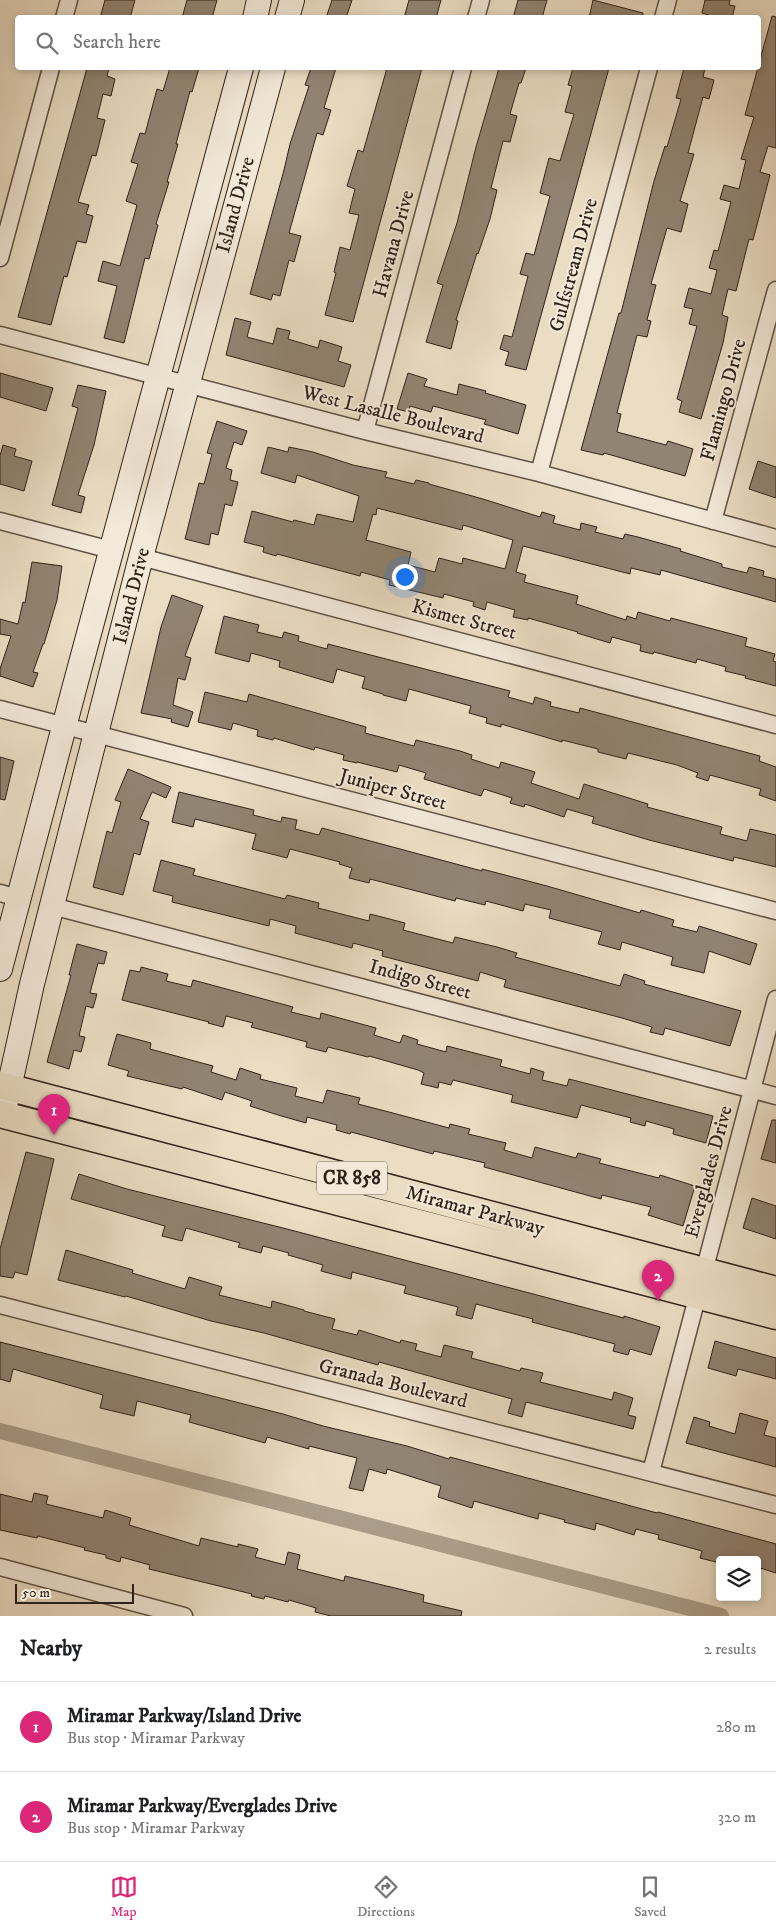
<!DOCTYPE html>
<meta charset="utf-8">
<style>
body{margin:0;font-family:"IM FELL DW Pica",serif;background:#f2f2f2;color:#202124}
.controls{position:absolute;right:15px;bottom:15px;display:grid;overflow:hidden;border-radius:5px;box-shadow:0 2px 8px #0003}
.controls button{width:45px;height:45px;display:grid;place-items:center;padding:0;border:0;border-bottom:1px solid #e0e0e0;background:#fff;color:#202124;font:25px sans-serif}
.scale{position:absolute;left:15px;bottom:12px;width:119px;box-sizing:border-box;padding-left:5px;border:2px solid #302319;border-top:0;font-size:14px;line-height:18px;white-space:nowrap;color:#302319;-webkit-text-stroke:4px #f2e9d9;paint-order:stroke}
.you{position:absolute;left:404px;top:576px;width:18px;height:18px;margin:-12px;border:4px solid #fff;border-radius:50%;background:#1a73e8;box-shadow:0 0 0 8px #1a73e833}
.badge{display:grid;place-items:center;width:32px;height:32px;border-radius:50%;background:#db2777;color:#fff;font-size:16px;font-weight:700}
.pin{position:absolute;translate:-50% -41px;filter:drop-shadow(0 1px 2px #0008)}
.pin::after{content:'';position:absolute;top:26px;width:18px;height:15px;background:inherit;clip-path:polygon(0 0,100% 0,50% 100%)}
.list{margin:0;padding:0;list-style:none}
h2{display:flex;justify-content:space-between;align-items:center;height:65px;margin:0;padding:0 20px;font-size:21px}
h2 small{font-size:16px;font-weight:400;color:#757577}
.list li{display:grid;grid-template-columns:32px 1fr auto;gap:15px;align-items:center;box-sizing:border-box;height:90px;padding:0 20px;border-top:1px solid #e0e0e0}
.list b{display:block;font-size:19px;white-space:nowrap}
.list p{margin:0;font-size:16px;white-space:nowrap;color:#757577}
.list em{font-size:16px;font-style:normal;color:#757577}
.icon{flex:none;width:28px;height:28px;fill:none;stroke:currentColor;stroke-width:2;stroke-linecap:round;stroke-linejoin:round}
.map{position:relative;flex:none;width:776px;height:1616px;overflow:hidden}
.search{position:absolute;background:#fff;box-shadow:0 2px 8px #0003;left:15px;right:15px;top:15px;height:55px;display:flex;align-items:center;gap:12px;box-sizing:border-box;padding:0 18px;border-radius:5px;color:#757577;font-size:19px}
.sheet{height:245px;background:#fff}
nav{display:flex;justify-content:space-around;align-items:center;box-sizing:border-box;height:70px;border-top:1px solid #e0e0e0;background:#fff;font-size:14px;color:#757577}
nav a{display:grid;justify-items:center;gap:2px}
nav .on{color:#db2777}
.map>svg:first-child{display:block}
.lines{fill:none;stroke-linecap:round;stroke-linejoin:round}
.canal{stroke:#ab9e8a;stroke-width:16}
.building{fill:#918472;stroke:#302319;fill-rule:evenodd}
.street-casing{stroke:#5f5244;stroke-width:19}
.secondary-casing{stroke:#302319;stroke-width:26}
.primary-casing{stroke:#302319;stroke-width:29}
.street{stroke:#f2e9d9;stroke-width:16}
.secondary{stroke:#f2e9d9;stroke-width:24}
.primary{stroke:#ebddc4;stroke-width:26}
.labels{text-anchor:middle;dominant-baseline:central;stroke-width:4;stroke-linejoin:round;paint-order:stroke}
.shield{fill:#f2e9d9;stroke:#6a5e53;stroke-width:1}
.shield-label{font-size:19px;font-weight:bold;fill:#302319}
.street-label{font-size:20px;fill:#302319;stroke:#f2e9d9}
</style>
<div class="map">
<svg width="776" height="1616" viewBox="0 0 776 1616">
<rect width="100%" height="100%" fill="#ebddc4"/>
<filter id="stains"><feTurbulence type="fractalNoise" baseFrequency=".004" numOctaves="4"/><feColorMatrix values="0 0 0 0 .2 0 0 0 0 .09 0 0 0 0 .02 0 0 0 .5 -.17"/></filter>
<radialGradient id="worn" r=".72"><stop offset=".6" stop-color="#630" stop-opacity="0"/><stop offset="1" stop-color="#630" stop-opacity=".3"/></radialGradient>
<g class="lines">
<path class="canal" d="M0 1431 721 1616"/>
</g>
<path class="building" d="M105 0H135L130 18H100Z
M187 0H217L212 18H182Z
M332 0H352L346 18H326Z
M409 0H441L436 18H404Z
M518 0H547L542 18H513Z
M593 0 643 13V18H589Z
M705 0H730L729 5 735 6 732 18H718L702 13Z
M772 16 776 17V148L768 146 760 172 770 175 753 240 749 239 736 291 728 289 722 315 728 317 723 343 701 419 679 412 682 401 677 399 697 326 689 324 693 309 684 307 689 288 711 294 717 270 709 268 714 250 718 251 731 202 720 199 724 185 739 189 746 160 741 159 754 117 745 115Z
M87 68H109L107 76 115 79 111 96 103 94 97 118 105 120 96 156 92 155 78 202 89 205 86 214 93 216 86 243 77 241 67 277 64 276 51 325 18 317Z
M170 68H199L192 92 190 91 176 144H178L167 182H169L156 224 158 225 149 259 145 258 124 343 104 338 117 286 98 281 103 261 120 266 137 205 126 201 138 164 131 162 140 133 145 134 157 89 163 91Z
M311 68H336L324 108 331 110 323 135 317 133 289 233 301 236 294 262 289 260 280 296 273 294 271 300 250 294 284 170 290 144 309 86 305 85Z
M387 68H422L353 322 325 315 336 273 334 272 340 247 350 250 359 215 349 213 355 189 347 186 358 150 363 152Z
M499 68H526L521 83H519L510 114 517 116 510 142 503 141 491 188 497 190 490 219 478 254 477 253 456 320 458 321 451 349 426 342 443 285 437 283 457 223 476 147Z
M573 68H609L526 370 505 365 509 352 500 349 504 335 512 337 528 276 520 274 526 253 534 255 550 196 540 193 549 158 560 161 574 114 565 112 572 86 568 85Z
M684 68H705L703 77 714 80 709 99 703 97 688 153 694 154 680 201 688 204 681 232 667 228 651 284 656 285 647 320 651 321 647 337 637 335 617 413 621 414 617 432 666 445 668 441 693 449 685 476 604 453 603 455 581 450 619 313H621L654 181 665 146 667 147 681 99 676 98Z
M235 318 251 322 247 337 273 344 277 328 290 331 288 339 318 348 320 340 342 347 338 361 351 365 344 387 226 355Z
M0 373 53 388 46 411 0 397Z
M408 373 427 379 424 386 457 395 459 384 486 391 485 393 526 405 518 434 484 424 486 420 433 406 431 412 410 406 409 412 397 409Z
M78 385 106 391 94 445 78 495 85 497 81 513 52 505 78 408 72 406Z
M217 421 247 431 242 445 234 442 226 468 232 470 230 480 238 482 232 506 225 504 218 535 211 533 209 545 185 539 199 483 204 484 212 454 207 453Z
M3 445 16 449 14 456 32 461 24 491 0 484V456Z
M268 447 288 452 289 447 313 452 353 465 387 472 385 477 414 484 416 480 429 483V484L483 499 540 517 542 512 555 516 553 523 580 530 581 523 597 527 595 532 623 539 625 534 638 537 681 549 680 551 722 564V567L747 573 749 567 764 571 763 576 776 579V602L661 570 660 575 631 568 630 574 523 546 516 572 526 575 524 582 578 596 576 604 626 620 627 616 636 619 638 612 670 621 671 618 747 638 745 646 775 654 773 661 776 662V686L745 678 746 676 725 671 726 667 697 659 696 663 654 652 653 654 640 651 641 645 612 637 610 643 577 633 578 632 528 618V620L513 617 515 610 487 602 485 610 473 606 474 602 444 594 443 598 389 585 390 580 361 572 360 576 277 554 276 556 263 552 264 547 244 542 252 511 293 522 294 520 314 525 317 514 353 522 359 496 297 475 295 483 261 473ZM377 508 462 530 463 525 513 540 505 569 463 558 462 564 439 558 435 572 408 565 411 552 366 540 373 514 376 515Z
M758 461 776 467V498L749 489Z
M32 562 62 566 57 600 44 644H43L33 672 38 673 33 687 0 676V669L11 636 0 634V619L18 624 23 602 25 603Z
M172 595 203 606 185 656 191 658 185 680 178 678 173 705 193 712 188 727 171 722 172 719 141 713 161 627Z
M224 616 259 625 257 632 282 638 284 632 299 636 298 641 327 649 328 644 510 691 508 697 533 704 535 697 551 702 550 706 579 713 580 708 760 756 759 761 776 767V801L759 795 761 789 710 775 708 781 696 777 698 773 677 765 628 753 626 759 598 752V749L562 740V742L501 724V727L486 723 487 718 469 713 471 706 409 689 406 701 383 695V694L362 688 365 677 337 669 333 683 279 667 280 661 251 653 249 662 215 653Z
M205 692 247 702 249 694 366 727 365 733 414 746 416 740 460 751 472 755 471 759 499 768 501 762 535 772 531 783 579 799 584 784 648 804 647 807 722 827 720 834 747 841 750 829 776 835V867L734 857 733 861 649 840 592 823 594 817 567 809 564 817 525 804 524 807 510 803 512 798 484 789 481 796 424 779 426 773 399 765 397 772 357 762V763L343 760 344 755 315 747 314 750 274 738 273 740 257 736 258 730 233 723 231 730 198 722Z
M0 757 14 761 5 800 0 799Z
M128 769 171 787 166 798 152 792 140 819 149 822 140 855 134 853 123 895 93 887 107 831 112 833 121 802 115 800Z
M179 792 254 810 253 815 281 822 282 817 297 820 295 829 319 835 322 828 482 871V869L547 886 640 913 641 910 674 920 672 926 697 932 699 926 757 944 750 965 709 951 704 973 671 965 673 957 622 942 620 950 598 944 602 932 549 918 551 910 525 904 523 911 486 901 485 905 456 898 455 901 370 879 369 883 349 878 352 868 339 864 340 862 290 849 287 858 252 849 256 834 195 819 193 827 172 822Z
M161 860 195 869 193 875 285 899 287 895 319 903 318 908 369 921 370 914 405 923 403 930 453 943 455 937 497 947 517 953 515 957 620 986 624 974 645 981 644 984 741 1011 730 1046 665 1028 663 1035 650 1032 652 1027 622 1018 504 987 506 980 480 972 478 981 382 956 383 951 353 943 352 948 295 933 296 926 270 919 269 926 172 902 173 896 153 891Z
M77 944 107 952 104 964 98 963 90 993 97 994 93 1008 86 1006 79 1036 85 1037 81 1052 74 1050 69 1069 47 1062 71 975H69Z
M141 967 168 974 166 981 191 987 193 980 293 1007 291 1012 320 1019 321 1013 376 1028 374 1035 400 1043 403 1035 418 1040 417 1044 446 1052 447 1046 502 1060 500 1066 530 1074 531 1068 544 1072 542 1080 567 1086 569 1079 713 1116 706 1143 673 1134 674 1129 646 1121 645 1126 630 1122 631 1118 581 1105 577 1118 511 1102 513 1095 453 1080 451 1085 439 1082 438 1088 421 1084 424 1073 418 1070 369 1056 368 1057 328 1047 326 1052 306 1047 307 1042 251 1027 253 1023 226 1016 223 1027 208 1023 209 1022 122 1000 130 970 140 972Z
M117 1034 151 1043 150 1049 213 1066 211 1072 236 1080 240 1068 261 1075 260 1079 297 1088 295 1096 323 1103 327 1090 360 1098 358 1104 389 1112 449 1128 450 1124 470 1129 468 1134 506 1143 504 1150 532 1158 535 1147 576 1158 578 1153 601 1159 599 1163 659 1178 660 1175 695 1186 683 1226 648 1215 651 1207 602 1195 601 1199 484 1167 485 1163 434 1151 433 1154 351 1132 350 1134 336 1130 337 1125 307 1117 306 1123 278 1115 250 1106 252 1101 225 1092 222 1100 183 1087 182 1089 127 1076 129 1071 108 1065Z
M772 1120H776V1163L761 1159Z
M26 1152 54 1159 27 1275 15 1272 13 1278 0 1276V1249Z
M79 1174 127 1189 287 1229 624 1318V1316L660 1327 651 1355 630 1349 628 1355 613 1351 615 1344 532 1322 533 1319 476 1304 472 1319 456 1315 458 1307 404 1293 406 1286 352 1272 351 1279 321 1271 323 1265 288 1255 289 1253 263 1246 261 1253 238 1247 240 1243 186 1228 182 1241 162 1236 165 1226 71 1199Z
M752 1198 776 1206V1239L743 1228Z
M66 1250 133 1270 132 1273 185 1289 189 1277 222 1287 219 1295 271 1308 272 1301 304 1310V1311L335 1319 332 1329 357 1335 359 1330 400 1343 401 1340 417 1344 415 1350 441 1357 444 1345 473 1352 471 1358 520 1371 521 1368 543 1373 540 1382 612 1400 614 1392 633 1398 628 1415 636 1417 633 1429 526 1402 522 1417 508 1413 512 1399 379 1362 378 1365 264 1333 211 1321 126 1296 125 1297 58 1280Z
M715 1341 776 1358V1379L738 1369 736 1376 708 1368Z
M0 1342 283 1414 323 1426 407 1446 449 1459 450 1457 657 1513 658 1512 776 1544V1573L757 1567V1560H720V1563L700 1558 702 1551 658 1539 659 1535 636 1529 634 1535 596 1523 595 1530 564 1522 565 1520 539 1513 538 1519 474 1501 472 1508 438 1497 441 1486 387 1469 386 1474 369 1469 363 1491 349 1488 357 1458 309 1446V1449L267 1437 265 1443 189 1422 191 1415 137 1401 134 1416 100 1408 103 1395 13 1369 10 1382 0 1379Z
M740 1413 768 1421 764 1435 776 1438V1467L686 1443 694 1417 710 1422 709 1426 735 1434Z
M34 1493 48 1496 46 1504 103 1518 105 1510 131 1518 129 1525 199 1546 201 1538 238 1547V1544L258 1549 255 1557 285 1565 288 1552 300 1555 297 1569 344 1581 345 1576 424 1595 423 1602 462 1611 461 1616H331L315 1612 316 1608 289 1600 288 1602 265 1596 264 1599 251 1596 252 1594 149 1569 150 1565 121 1557 120 1562 106 1558V1555L84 1550 85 1548 38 1536 37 1538 0 1530V1494L32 1502Z"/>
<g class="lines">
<g class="street-casing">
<path id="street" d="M64 18 69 0
M476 18 481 0
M663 18 668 0
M0 258 51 68
M0 335 365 431 539 473 776 538
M365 431 463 68
M539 473 649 68
M0 521 111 550
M713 521 776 290
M141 557 776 725
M0 709 776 911
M0 893 18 898
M52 906 776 1096
M0 1305 776 1505
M651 1472 776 999
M0 1567 184 1616"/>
</g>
<g class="secondary-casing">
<path id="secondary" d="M255 18 259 0
M287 18 292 0
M0 969C78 668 162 368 241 68
M5 1106 32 984 141 557 273 68"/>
</g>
<g class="primary-casing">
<path id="primary" d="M0 1085 776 1290
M0 1114 776 1316"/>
</g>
<use href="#street" class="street"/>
<use href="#secondary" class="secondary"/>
<use href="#primary" class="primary"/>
</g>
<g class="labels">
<rect class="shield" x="317" y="1161.5" width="70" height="33" rx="4"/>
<g class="shield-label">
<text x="352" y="1178">CR 858</text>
</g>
<g class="street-label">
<text transform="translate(236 205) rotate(-75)">Island Drive</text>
<text transform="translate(394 244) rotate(-75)">Havana Drive</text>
<text transform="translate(574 265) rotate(-75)">Gulfstream Drive</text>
<text transform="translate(724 400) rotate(-75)">Flamingo Drive</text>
<text transform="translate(393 415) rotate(14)">West Lasalle Boulevard</text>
<text transform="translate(132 596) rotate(-76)">Island Drive</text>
<text transform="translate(464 620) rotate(15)">Kismet Street</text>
<text transform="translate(393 790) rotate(15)">Juniper Street</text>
<text transform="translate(420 980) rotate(15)">Indigo Street</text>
<text transform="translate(709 1172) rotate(-75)">Everglades Drive</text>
<text transform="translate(475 1211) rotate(15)">Miramar Parkway</text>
<text transform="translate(393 1384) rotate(14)">Granada Boulevard</text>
</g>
</g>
<rect width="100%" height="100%" filter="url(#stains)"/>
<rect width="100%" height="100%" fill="url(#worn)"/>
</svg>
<div class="controls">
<button><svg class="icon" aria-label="layers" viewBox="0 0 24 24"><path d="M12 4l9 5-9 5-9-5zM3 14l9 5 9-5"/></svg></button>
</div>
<div class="scale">50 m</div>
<div class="you"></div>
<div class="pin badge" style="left:54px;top:1135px">1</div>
<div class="pin badge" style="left:658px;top:1301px">2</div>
<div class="search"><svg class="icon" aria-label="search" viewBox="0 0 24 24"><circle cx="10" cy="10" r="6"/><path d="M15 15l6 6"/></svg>Search here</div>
</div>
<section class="sheet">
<h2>Nearby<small>2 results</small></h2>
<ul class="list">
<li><span class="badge">1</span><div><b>Miramar Parkway/Island Drive</b><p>Bus stop · Miramar Parkway</p></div><em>280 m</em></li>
<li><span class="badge">2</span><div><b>Miramar Parkway/Everglades Drive</b><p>Bus stop · Miramar Parkway</p></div><em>320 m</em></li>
</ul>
</section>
<nav>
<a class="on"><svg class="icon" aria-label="map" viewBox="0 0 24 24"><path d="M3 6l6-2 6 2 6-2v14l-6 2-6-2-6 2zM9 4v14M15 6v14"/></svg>Map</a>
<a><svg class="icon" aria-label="directions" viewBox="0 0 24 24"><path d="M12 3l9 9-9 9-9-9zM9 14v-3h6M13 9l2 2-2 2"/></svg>Directions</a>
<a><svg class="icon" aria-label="saved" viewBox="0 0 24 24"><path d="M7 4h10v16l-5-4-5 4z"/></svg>Saved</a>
</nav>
